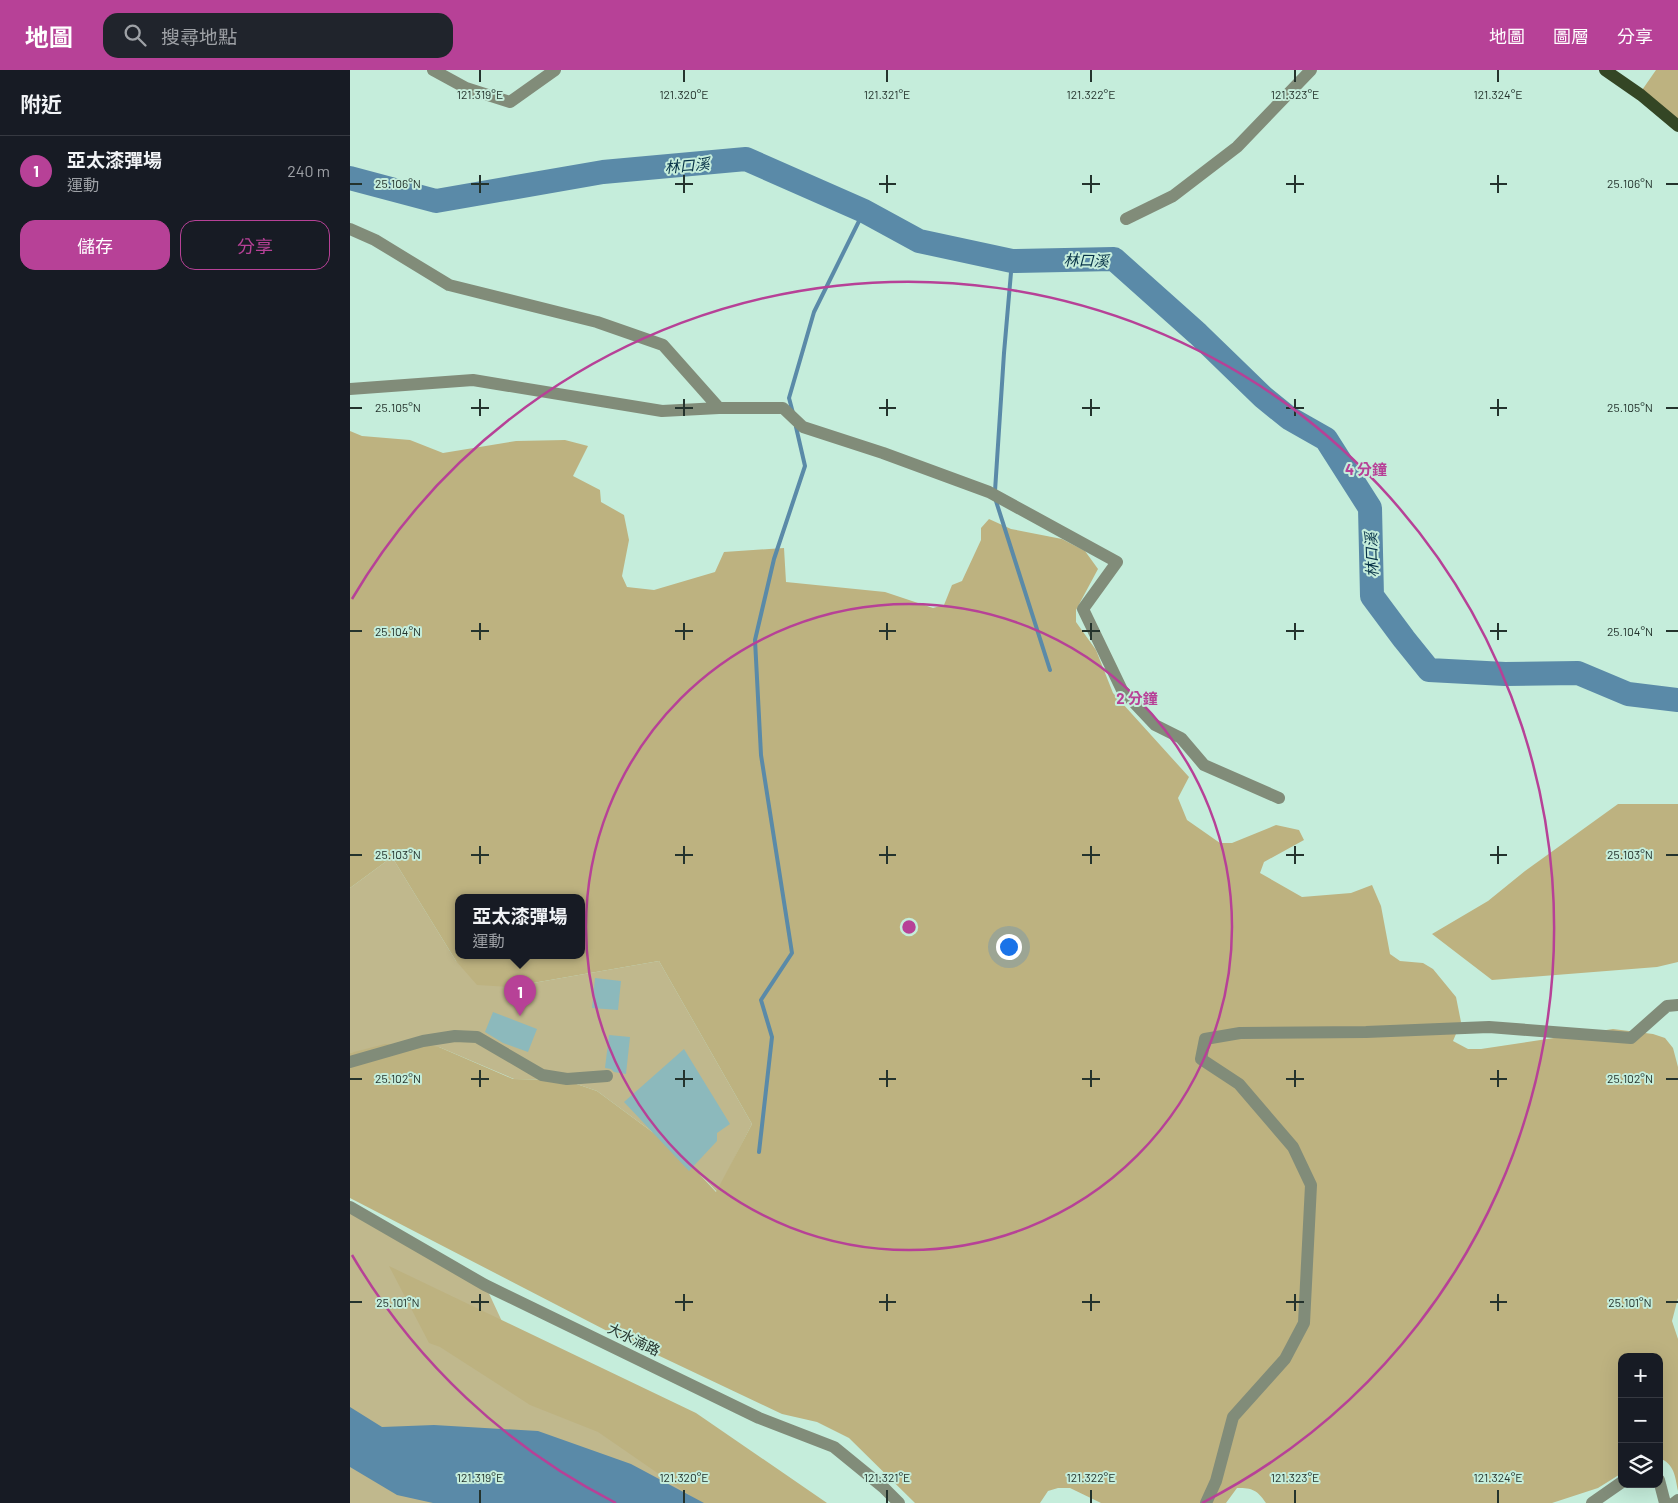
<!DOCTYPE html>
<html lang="zh-TW">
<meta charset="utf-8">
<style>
body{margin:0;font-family:Barlow,"Noto Sans TC",sans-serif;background:#20242c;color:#f1f3f6}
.controls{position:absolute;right:15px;bottom:15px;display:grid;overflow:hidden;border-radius:10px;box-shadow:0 5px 20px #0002}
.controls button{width:45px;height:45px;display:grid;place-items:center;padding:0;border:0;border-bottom:1px solid #363941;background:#171b24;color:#f1f3f6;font:25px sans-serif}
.you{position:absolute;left:658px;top:876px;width:18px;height:18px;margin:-12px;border:4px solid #fff;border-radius:50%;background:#1a73e8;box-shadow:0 0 0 8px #1a73e833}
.badge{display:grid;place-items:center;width:32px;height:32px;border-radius:50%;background:#b74197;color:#fff;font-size:16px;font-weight:700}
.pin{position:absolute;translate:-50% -41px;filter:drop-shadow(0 1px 2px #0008)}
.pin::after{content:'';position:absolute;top:26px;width:18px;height:15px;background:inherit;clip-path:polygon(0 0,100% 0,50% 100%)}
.popup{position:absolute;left:105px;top:824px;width:130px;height:65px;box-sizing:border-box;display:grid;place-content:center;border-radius:10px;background:#171b24;filter:drop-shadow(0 1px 4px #0005);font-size:16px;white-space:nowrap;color:#9ea1a6}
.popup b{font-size:19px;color:#f1f3f6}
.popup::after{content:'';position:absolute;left:50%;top:100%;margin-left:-10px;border:10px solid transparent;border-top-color:#171b24}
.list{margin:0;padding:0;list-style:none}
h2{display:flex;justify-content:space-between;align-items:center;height:65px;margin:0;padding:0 20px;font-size:21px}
h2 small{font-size:16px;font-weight:400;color:#9ea1a6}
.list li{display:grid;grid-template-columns:32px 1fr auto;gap:15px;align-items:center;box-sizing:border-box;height:70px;padding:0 20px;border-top:1px solid #363941}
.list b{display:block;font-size:19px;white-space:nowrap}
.list p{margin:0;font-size:16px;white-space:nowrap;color:#9ea1a6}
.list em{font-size:16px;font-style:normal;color:#9ea1a6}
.actions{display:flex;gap:10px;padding:15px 20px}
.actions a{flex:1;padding:11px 0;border:1px solid #b74197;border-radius:15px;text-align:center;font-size:18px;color:#b74197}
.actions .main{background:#b74197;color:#fff}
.icon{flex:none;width:28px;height:28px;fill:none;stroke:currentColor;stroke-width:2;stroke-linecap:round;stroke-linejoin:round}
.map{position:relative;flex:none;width:1328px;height:1433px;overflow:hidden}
header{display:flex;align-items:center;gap:30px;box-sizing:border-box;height:70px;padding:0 25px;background:#b74197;color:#fff}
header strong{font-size:24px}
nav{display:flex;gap:28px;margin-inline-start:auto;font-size:18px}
.search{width:350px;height:45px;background:#20242c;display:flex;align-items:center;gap:12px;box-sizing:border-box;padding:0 18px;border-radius:15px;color:#9ea1a6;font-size:19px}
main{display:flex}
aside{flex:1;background:#171b24}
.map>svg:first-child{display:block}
.green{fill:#c0b88d}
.forest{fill:#bdb280;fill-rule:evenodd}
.water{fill:#5a8aa8}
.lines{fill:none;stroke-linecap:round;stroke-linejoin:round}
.stream{stroke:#5a8aa8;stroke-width:4}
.river{stroke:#5a8aa8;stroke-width:24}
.building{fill:#8cb9bc}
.minor{stroke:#818c79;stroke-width:12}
.major{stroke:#344625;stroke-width:12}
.ticks{fill:none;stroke:#24332d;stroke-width:2}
.ring{fill:none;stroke:#b74197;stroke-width:2.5}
.labels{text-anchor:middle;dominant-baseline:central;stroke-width:4;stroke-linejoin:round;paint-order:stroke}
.street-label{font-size:14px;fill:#24332d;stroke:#c5eddb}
.water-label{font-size:15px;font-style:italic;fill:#053046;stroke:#c5eddb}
.ticks-label{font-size:12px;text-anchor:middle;fill:#24332d;stroke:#c5eddb;stroke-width:4;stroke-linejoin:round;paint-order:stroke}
.centre{fill:#b74197;stroke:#c5eddb;stroke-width:2.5}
.ring-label{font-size:15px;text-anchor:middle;font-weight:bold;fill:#b74197;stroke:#c5eddb;stroke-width:4;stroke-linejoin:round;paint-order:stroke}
</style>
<header>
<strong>地圖</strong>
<div class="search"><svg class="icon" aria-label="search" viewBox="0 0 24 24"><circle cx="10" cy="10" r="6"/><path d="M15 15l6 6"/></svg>搜尋地點</div>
<nav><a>地圖</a><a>圖層</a><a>分享</a></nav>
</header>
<main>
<aside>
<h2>附近<small></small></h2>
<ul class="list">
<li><span class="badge">1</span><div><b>亞太漆彈場</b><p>運動</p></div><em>240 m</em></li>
</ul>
<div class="actions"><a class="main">儲存</a><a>分享</a></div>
</aside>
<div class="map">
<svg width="1328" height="1433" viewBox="0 0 1328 1433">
<rect width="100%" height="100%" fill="#c5eddb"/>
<path class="green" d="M42 787 106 891 160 917 309 891 402 1054 367 1122 328 1081 247 1021 215 1010 164 1009 89 977 0 983V818Z
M0 1137 135 1215 178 1307 390 1433H0Z"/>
<path class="forest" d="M1306 0H1328V49L1290 23Z
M0 361 12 366 60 370 93 383 166 371 215 370 238 376 223 406 250 420 251 432 274 445 279 470 272 506 277 517 304 520 365 502 374 482 434 478 436 512 535 522 583 538 594 535 602 515 612 511 631 470V458L639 449 661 459 712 469 735 481 748 499 726 540V552L746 580 763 623 839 707 828 728 837 750 870 773H882L926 755 949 760 954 770 914 792 910 803 952 827 1001 823 1022 815 1031 836 1040 884 1050 891 1073 893 1083 899 1106 927 1111 952 1103 971 1118 979H1131L1263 959 1303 964 1315 968 1323 978 1328 997V1228L1322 1251 1328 1269V1421C1325 1407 1325 1394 1309 1388V1287H1272V1403L1248 1418 1202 1433H916C907 1420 903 1418 887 1418L876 1433H751L720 1418H708L698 1421 690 1433H565L499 1368 467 1352 432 1344 261 1263 0 1128V983L35 974H71L89 977 163 1009 215 1010 247 1021 328 1081 366 1122 402 1054 309 891 160 917 127 915 106 891 42 787 0 818ZM109 827H231V885H109Z
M1268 734H1328V892L1307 897 1142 910 1082 864 1138 831 1175 801Z
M39 1196 346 1343 477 1433H351L248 1362 180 1335 90 1277 79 1273Z"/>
<path class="water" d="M0 1337 32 1357 84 1355 188 1361 281 1394 354 1433H83L47 1425 0 1397Z"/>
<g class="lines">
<path class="stream" d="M443 343 439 328 464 242 514 141
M645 421 654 283 662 191
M645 428 700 600
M409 1082 422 967 411 930 442 883 411 685 405 570 424 489 455 396 446 357"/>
<path class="river" d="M0 108 86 131 253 102 396 89 514 141 569 171 662 191 764 189 848 264 913 327 939 348 976 369 1020 438 1022 526 1054 569 1079 600 1155 604 1228 603 1278 624 1328 630"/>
</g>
<path class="building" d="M245 908 271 911 268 940 242 938Z
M143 942 187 959 178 982 153 973 135 962Z
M259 965 280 967 276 1004 264 1002 261 999 255 998Z
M334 979 380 1054 367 1063V1071L339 1101 274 1032Z"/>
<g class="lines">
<path class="minor" d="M83 0 116 18 160 32 205 0
M776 149 823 126 887 77 961 0
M0 159 25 170 99 215 247 252 313 275 369 338H433L453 357 533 383 639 422 767 492 733 539 772 620 805 655 831 668 854 695 929 728
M0 319 123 310 312 341 369 338
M0 992 73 971 105 966 127 967 192 1005 217 1009 257 1006
M0 1137 135 1215 409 1348 484 1377 533 1417 549 1433
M1309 1410 1315 1433
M856 1433 866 1411 883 1347 935 1289 954 1253 961 1115 943 1077 889 1014 851 989 855 969 890 963 1016 962 1139 957 1281 968 1317 936 1328 935
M1242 1433 1272 1412
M1324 1433 1328 1430"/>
<path class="major" d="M1255 0 1291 25 1328 56"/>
</g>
<path class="ticks" d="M130 0V12M334 0V12M537 0V12M741 0V12M945 0V12M1148 0V12M130 105V123M334 105V123M537 105V123M741 105V123M945 105V123M1148 105V123M0 114H12M121 114H139M325 114H343M529 114H546M732 114H750M936 114H954M1140 114H1157M1316 114H1328M130 329V346M334 329V346M537 329V346M741 329V346M945 329V346M1148 329V346M0 338H12M121 338H139M325 338H343M529 338H546M732 338H750M936 338H954M1140 338H1157M1316 338H1328M130 553V570M334 553V570M537 553V570M741 553V570M945 553V570M1148 553V570M0 561H12M121 561H139M325 561H343M529 561H546M732 561H750M936 561H954M1140 561H1157M1316 561H1328M130 776V794M334 776V794M537 776V794M741 776V794M945 776V794M1148 776V794M0 785H12M121 785H139M325 785H343M529 785H546M732 785H750M936 785H954M1140 785H1157M1316 785H1328M130 1000V1017M334 1000V1017M537 1000V1017M741 1000V1017M945 1000V1017M1148 1000V1017M0 1009H12M121 1009H139M325 1009H343M529 1009H546M732 1009H750M936 1009H954M1140 1009H1157M1316 1009H1328M130 1224V1241M334 1224V1241M537 1224V1241M741 1224V1241M945 1224V1241M1148 1224V1241M0 1232H12M121 1232H139M325 1232H343M529 1232H546M732 1232H750M936 1232H954M1140 1232H1157M1316 1232H1328M130 1420V1433M334 1420V1433M537 1420V1433M741 1420V1433M945 1420V1433M1148 1420V1433"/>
<g class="ring">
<circle cx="559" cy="857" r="323"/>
<path d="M266 1433A646 646 0 0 1 2 1185M2 529A646 646 0 1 1 852 1433"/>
</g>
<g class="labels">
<g class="street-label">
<text transform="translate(284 1269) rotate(26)">大水湳路</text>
</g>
<g class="water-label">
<text transform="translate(337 95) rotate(-5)">林口溪</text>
<text transform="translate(736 190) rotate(1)">林口溪</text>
<text transform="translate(1021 485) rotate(-92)">林口溪</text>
</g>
</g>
<g class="ticks-label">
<text x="130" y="29">121.319°E</text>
<text x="334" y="29">121.320°E</text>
<text x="537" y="29">121.321°E</text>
<text x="741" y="29">121.322°E</text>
<text x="945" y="29">121.323°E</text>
<text x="1148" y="29">121.324°E</text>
<text x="48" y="118">25.106°N</text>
<text x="1280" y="118">25.106°N</text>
<text x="48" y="342">25.105°N</text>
<text x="1280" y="342">25.105°N</text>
<text x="48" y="566">25.104°N</text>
<text x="1280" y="566">25.104°N</text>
<text x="48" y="789">25.103°N</text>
<text x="1280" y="789">25.103°N</text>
<text x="48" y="1013">25.102°N</text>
<text x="1280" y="1013">25.102°N</text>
<text x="48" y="1237">25.101°N</text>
<text x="1280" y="1237">25.101°N</text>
<text x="130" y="1412">121.319°E</text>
<text x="334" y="1412">121.320°E</text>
<text x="537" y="1412">121.321°E</text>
<text x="741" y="1412">121.322°E</text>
<text x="945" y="1412">121.323°E</text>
<text x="1148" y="1412">121.324°E</text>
</g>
<circle cx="559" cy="857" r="8" class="centre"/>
<g class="ring-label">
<text x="1016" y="405">4 分鐘</text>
<text x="787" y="634">2 分鐘</text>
</g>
</svg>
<div class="controls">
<button>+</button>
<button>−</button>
<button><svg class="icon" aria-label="layers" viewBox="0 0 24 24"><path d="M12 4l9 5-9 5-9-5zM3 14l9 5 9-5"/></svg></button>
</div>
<div class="you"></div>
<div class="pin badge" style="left:170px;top:946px">1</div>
<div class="popup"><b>亞太漆彈場</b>運動</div>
</div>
</main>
